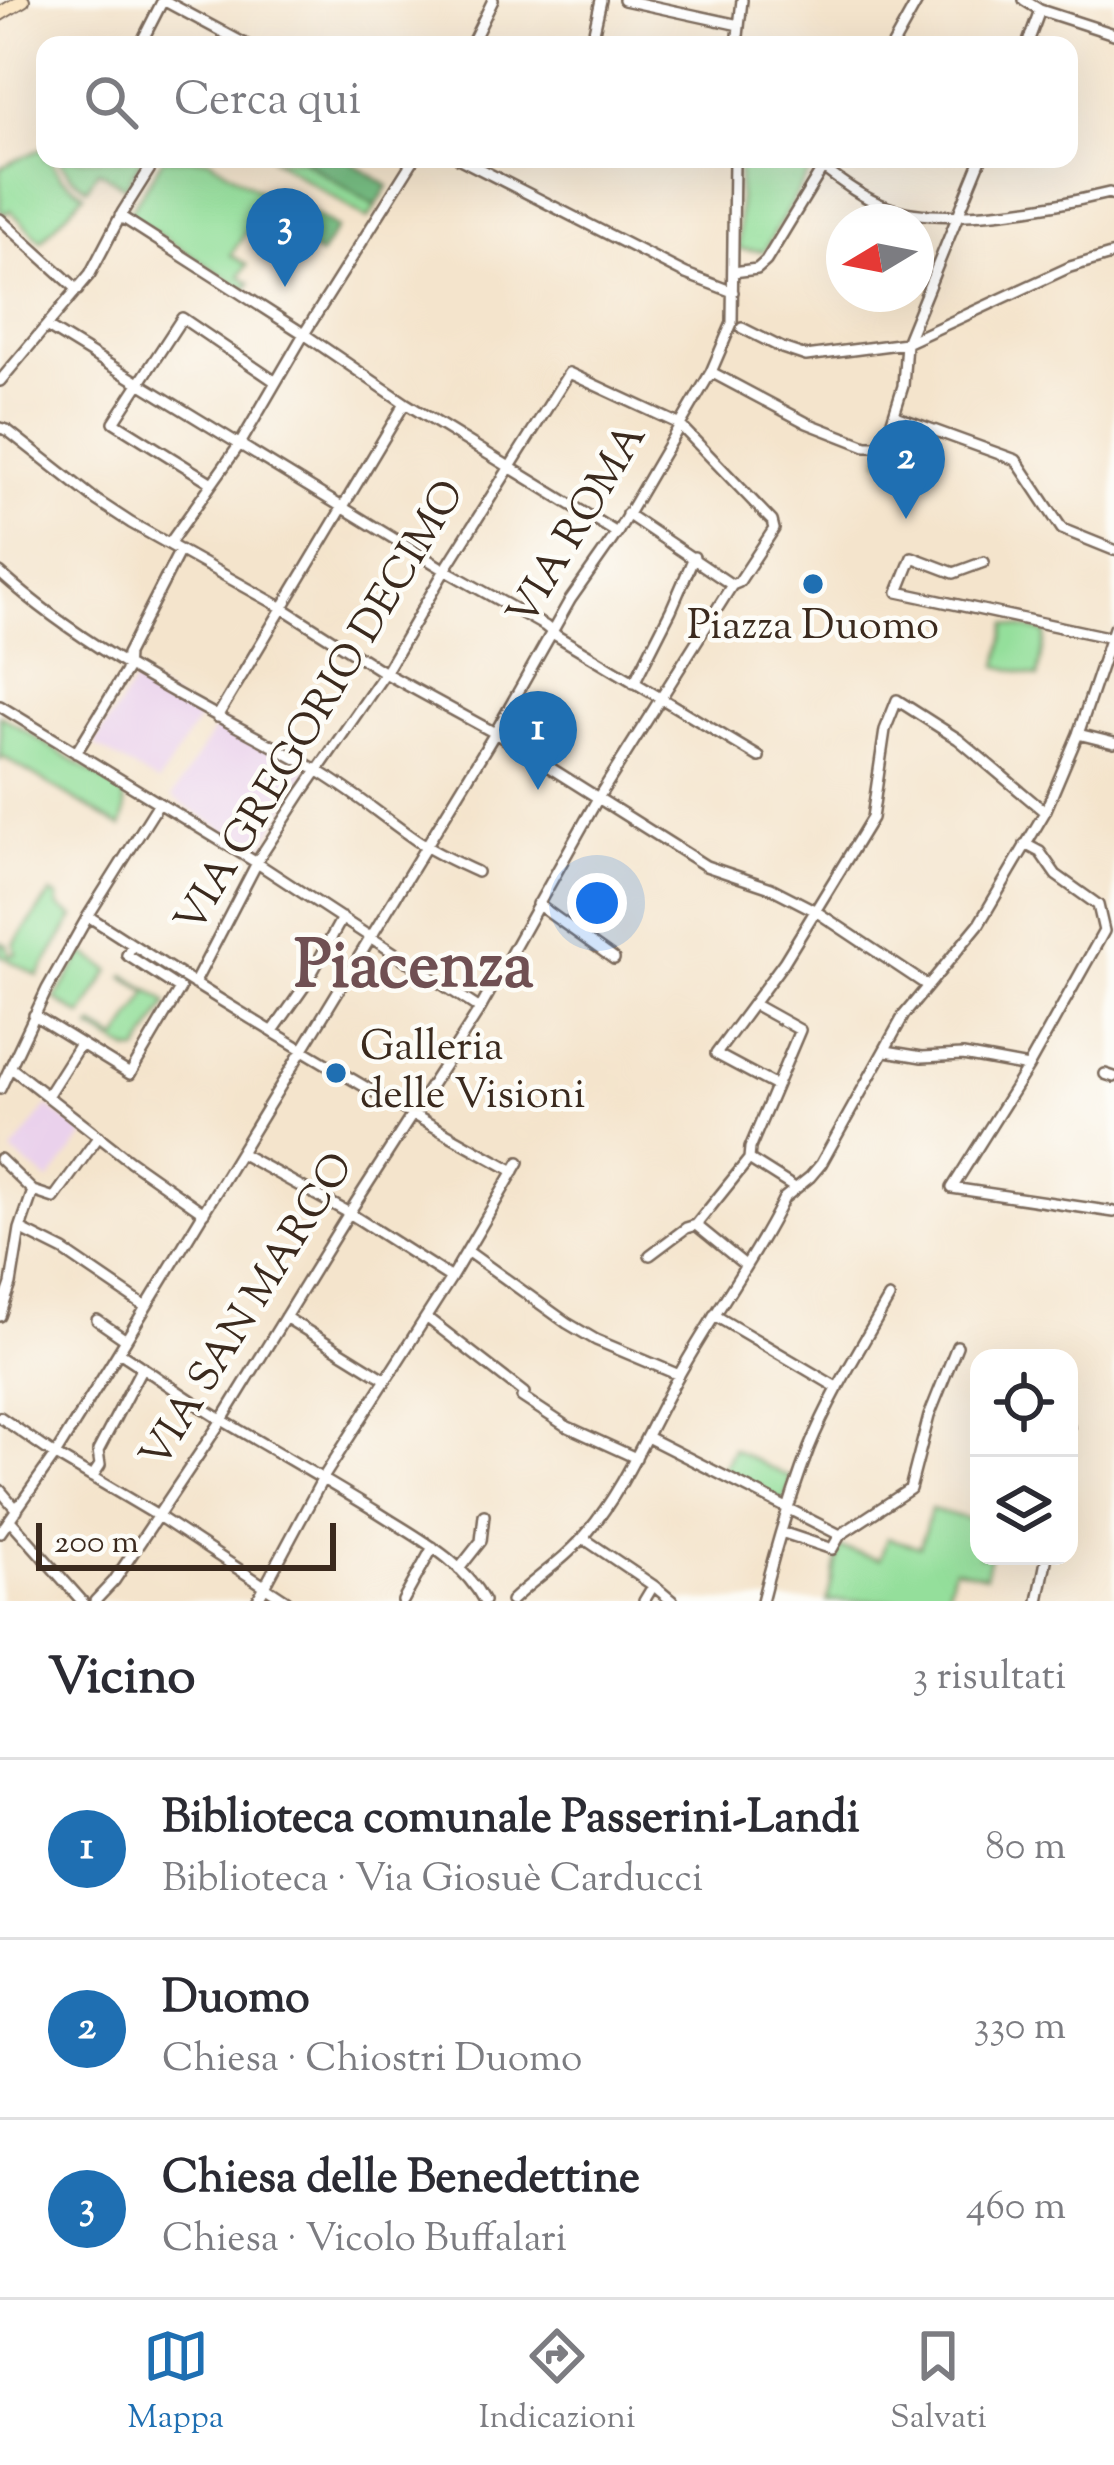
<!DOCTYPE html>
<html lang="it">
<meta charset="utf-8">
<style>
body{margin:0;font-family:"Sorts Mill Goudy",serif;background:#f2f2f3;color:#2b2b33}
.controls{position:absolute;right:36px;bottom:36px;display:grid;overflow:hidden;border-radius:24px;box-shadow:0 12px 48px #0002}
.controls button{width:108px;height:108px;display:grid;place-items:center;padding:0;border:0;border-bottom:3px solid #e1e1e2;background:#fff;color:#2b2b33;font:60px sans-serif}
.compass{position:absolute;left:826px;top:204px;width:108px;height:108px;border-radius:50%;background:#fff;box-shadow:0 12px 48px #0002;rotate:260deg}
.scale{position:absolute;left:36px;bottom:30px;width:300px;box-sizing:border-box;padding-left:12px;border:6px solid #3b2a1e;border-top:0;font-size:33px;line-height:42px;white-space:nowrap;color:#3b2a1e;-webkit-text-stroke:9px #fdfcf7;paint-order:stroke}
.you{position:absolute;left:597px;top:903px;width:42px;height:42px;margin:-30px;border:9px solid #fff;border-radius:50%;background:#1a73e8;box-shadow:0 0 0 18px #1a73e833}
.badge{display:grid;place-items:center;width:78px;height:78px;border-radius:50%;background:#1f6fb2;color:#fff;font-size:39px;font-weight:700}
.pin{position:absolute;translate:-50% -99px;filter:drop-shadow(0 3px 6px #0008)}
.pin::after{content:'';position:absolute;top:63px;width:42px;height:36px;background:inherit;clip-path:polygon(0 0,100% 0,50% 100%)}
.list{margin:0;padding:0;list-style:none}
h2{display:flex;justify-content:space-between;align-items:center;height:156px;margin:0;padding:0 48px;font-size:51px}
h2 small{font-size:39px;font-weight:400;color:#7c7c81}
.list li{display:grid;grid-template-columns:78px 1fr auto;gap:36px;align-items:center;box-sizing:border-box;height:180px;padding:0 48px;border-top:3px solid #e1e1e2}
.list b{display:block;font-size:45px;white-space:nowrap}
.list p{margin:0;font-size:39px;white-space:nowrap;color:#7c7c81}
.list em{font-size:39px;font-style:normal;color:#7c7c81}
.icon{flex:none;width:66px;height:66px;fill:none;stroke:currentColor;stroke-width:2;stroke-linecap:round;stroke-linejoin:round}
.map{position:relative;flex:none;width:1114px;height:1601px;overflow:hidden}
.search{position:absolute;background:#fff;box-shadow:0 12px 48px #0002;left:36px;right:36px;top:36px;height:132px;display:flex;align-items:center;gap:30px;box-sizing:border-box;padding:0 42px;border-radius:24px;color:#7c7c81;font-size:45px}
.sheet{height:696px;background:#fff}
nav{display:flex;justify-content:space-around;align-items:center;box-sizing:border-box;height:168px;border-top:3px solid #e1e1e2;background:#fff;font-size:33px;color:#7c7c81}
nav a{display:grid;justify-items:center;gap:6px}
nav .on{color:#1f6fb2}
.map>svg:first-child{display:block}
.built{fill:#ead1ec}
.green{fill:#94df9b;stroke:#68845c;stroke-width:3}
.forest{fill:#77be83;stroke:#597450;stroke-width:3}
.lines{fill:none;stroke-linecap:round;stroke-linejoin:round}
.minor-casing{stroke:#7c6b5b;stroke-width:14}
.secondary-casing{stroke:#7c6b5b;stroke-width:16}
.minor{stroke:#fff;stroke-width:9}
.secondary{stroke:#fbe6c4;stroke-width:12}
.poi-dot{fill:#1f6fb2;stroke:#fdfcf7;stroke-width:4.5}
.labels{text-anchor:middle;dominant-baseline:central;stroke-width:9;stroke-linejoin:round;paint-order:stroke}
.street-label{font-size:42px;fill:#3b2a1e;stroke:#fdfcf7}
.poi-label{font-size:42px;fill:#3b2a1e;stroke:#fdfcf7}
.town-label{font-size:66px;font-weight:bold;fill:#705053;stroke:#fdfcf7}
</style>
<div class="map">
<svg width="1114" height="1601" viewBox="0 0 1114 1601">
<rect width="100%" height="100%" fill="#fdfcf7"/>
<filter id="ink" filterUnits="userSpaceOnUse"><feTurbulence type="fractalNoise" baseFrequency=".00833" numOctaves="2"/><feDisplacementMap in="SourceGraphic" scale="24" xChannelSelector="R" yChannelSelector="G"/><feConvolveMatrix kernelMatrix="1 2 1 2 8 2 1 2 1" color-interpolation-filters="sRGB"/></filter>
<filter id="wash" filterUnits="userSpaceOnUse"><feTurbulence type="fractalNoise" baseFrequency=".004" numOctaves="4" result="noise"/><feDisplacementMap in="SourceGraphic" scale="48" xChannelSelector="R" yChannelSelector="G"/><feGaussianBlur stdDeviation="2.7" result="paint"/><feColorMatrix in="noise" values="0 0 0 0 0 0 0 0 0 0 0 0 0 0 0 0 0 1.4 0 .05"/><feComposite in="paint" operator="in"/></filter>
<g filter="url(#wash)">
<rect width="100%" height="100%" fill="#f4e4cc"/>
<path class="built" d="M138 676 200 717 158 783 94 745Z
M219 722 308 770 259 852 172 797Z
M47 1106 85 1135 49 1181 12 1152Z"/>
<path class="green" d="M43 148 45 159H50L61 177 84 194 41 241 10 210 5 214 0 209V168Z
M58 159H142L125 187 98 170 87 188 72 177Z
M163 159H209L268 197 231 255 247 265 240 276 250 283 246 290 128 215Z
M273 159H301L376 206 368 219Z
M739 159H817L764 251 739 249Z
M919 428 940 435 929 457 919 446 904 453 893 451 885 460 880 459 884 447 891 443 912 446Z
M1007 624 1046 633 1038 677 998 666Z
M0 715 120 790C127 801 126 815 121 827L3 757 0 760Z
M51 893 58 897V906L74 917 38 976 0 955V942L7 945 9 955 16 954 14 944Z
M84 953 110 970 82 1016 55 999Z
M125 975 163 999 167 1004 139 1051H130L91 1029 93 1026 118 1040 148 992 123 977Z
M733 1449 792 1479 784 1502 722 1471Z
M931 1509 979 1522V1556H990L985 1576 954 1568 945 1601H827L840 1548 880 1559 887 1538 920 1547Z"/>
<path class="forest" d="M301 159H346L388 186 376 206Z
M299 204 337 228 320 255 282 231Z"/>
</g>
<g filter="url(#ink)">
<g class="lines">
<g class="minor-casing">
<path id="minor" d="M163 0 247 45
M624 0 739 25
M1024 0 1040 10 1114 34
M140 45 163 0
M471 45 493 0
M591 45 601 0
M737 45 742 0
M893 45 918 0
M1027 45 1040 10
M460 159 686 274 733 292
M823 168C843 183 863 198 887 207 942 227 1052 207 1109 193L1114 195
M120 216 304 334 405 403 617 533
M0 219 78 290
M733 272 757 269 766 261 828 159
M46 326 445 570 545 626 557 636 759 757
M742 328 782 348 806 356 906 343 1070 267 1114 254
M711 372 807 423 866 446H884L903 386 906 343 981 159
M0 381 90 274 122 213 156 159
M895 416 1016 460 1062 529 1114 550
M0 428 7 430 96 500 131 523 281 607 385 673 495 733 706 866 771 888 814 910 928 986
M212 483 114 422 182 318 276 382
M627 514 732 585
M169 544 240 444 304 334 414 159
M984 562 954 573 912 557 898 592 1112 638
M0 573C92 656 206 708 313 768 350 789 384 818 419 842 437 854 458 863 477 872
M634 683 671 610 694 557
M0 706 257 863 480 1009
M217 717 405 403
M1078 734 1114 743
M76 753 126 671 127 654 180 550
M1025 844 1040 852 1056 875 1098 905 1104 931
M537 904 614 959
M88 916C227 1006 369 1092 514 1171
M1104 931 1028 1067 952 1188 1114 1212
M34 1015 130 1074 180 989 127 955 132 945
M273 1031 304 987 342 918
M886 1051 922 1057 963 1055 1028 1067
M10 1067 130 1161 204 1213
M1105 1074 1114 1077
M776 1086 716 1054 784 962 872 818 885 730 897 700 958 739 1045 812
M0 1089 47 989 88 916 159 803
M47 1096 80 1044
M240 1153 349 1213 451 1278
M0 1159 33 1191 54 1198 99 1136
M749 1159 795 1188
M696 1225 745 1265
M20 1229 64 1251 146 1307
M467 1251 567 1323 596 1340 679 1375
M650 1255 686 1228 696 1225 749 1159 750 1148 800 1030 755 1005
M714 1315 838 1388
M0 1316 11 1284 20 1229 33 1191
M285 1317 385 1379
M426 1317 524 1393
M97 1320 126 1340
M119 1352C155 1375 190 1401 227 1423 278 1453 329 1482 379 1513 416 1537 463 1560 484 1601
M522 1397 566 1426 636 1458
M0 1417 55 1455 158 1516 287 1601
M1069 1430V1427
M647 1437 840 1535
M92 1477 100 1465 98 1451 142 1367
M0 1490 17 1510
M10 1520 82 1601
M781 1532 832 1549 840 1535 910 1489 929 1416 957 1346
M0 1533 55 1455 126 1340 495 733 570 600 617 533 711 372 732 323 734 159
M583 1538 654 1586 672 1601
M459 1569 481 1541 484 1515
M95 1601 114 1581 222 1420 349 1213 480 1009 598 798 732 585 739 582 774 529 772 521 679 424 569 373 445 570 385 673 303 791 260 857 194 984
M257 1601 323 1478 451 1278 519 1162
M403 1601 433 1547
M511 1601C536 1577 565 1560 587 1533 627 1485 649 1427 680 1373 713 1314 754 1259 784 1198L810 1177 821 1164 904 1015 979 924 1045 812 1078 734 1114 628
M644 1601 650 1591
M762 1601C775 1549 790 1498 809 1448 830 1396 861 1347 889 1298
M1038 1601 1047 1556"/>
</g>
<g class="secondary-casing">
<path id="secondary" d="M0 14 23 0"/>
</g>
<use href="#minor" class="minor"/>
<use href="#secondary" class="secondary"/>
</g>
</g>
<g class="poi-dot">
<circle cx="813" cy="584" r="12"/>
<circle cx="336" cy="1073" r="12"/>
</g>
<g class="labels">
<g class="street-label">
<text transform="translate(579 526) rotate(-59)">VIA ROMA</text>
<text transform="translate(322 708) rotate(-59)">VIA GREGORIO DECIMO</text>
<text transform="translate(249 1312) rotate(-58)">VIA SAN MARCO</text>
</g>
<g class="poi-label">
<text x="813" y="628">Piazza Duomo</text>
<text x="360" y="1049" text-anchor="start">Galleria<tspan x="360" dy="48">delle Visioni</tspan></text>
</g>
<g class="town-label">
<text x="414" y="970">Piacenza</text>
</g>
</g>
</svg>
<div class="controls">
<button><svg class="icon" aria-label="locate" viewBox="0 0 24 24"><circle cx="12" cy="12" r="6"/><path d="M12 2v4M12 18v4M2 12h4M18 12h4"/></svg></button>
<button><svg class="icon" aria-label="layers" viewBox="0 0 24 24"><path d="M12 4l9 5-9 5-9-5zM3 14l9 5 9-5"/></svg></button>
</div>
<svg class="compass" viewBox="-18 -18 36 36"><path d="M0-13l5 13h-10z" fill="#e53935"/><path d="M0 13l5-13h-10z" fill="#7c7c81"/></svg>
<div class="scale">200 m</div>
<div class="you"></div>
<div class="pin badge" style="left:538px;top:790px">1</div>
<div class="pin badge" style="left:906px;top:519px">2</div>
<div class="pin badge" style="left:285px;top:287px">3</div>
<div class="search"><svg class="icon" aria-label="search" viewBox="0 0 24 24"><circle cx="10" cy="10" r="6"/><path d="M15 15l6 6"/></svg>Cerca qui</div>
</div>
<section class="sheet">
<h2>Vicino<small>3 risultati</small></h2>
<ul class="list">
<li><span class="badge">1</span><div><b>Biblioteca comunale Passerini-Landi</b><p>Biblioteca · Via Giosuè Carducci</p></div><em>80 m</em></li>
<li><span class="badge">2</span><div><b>Duomo</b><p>Chiesa · Chiostri Duomo</p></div><em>330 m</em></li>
<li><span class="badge">3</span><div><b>Chiesa delle Benedettine</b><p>Chiesa · Vicolo Buffalari</p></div><em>460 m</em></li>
</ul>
</section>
<nav>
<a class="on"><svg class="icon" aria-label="map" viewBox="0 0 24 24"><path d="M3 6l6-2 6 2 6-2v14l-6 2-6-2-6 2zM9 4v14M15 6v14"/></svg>Mappa</a>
<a><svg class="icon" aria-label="directions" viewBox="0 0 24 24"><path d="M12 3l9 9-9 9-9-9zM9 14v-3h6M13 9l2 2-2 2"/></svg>Indicazioni</a>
<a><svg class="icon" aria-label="saved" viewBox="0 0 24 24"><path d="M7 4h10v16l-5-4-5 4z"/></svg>Salvati</a>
</nav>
